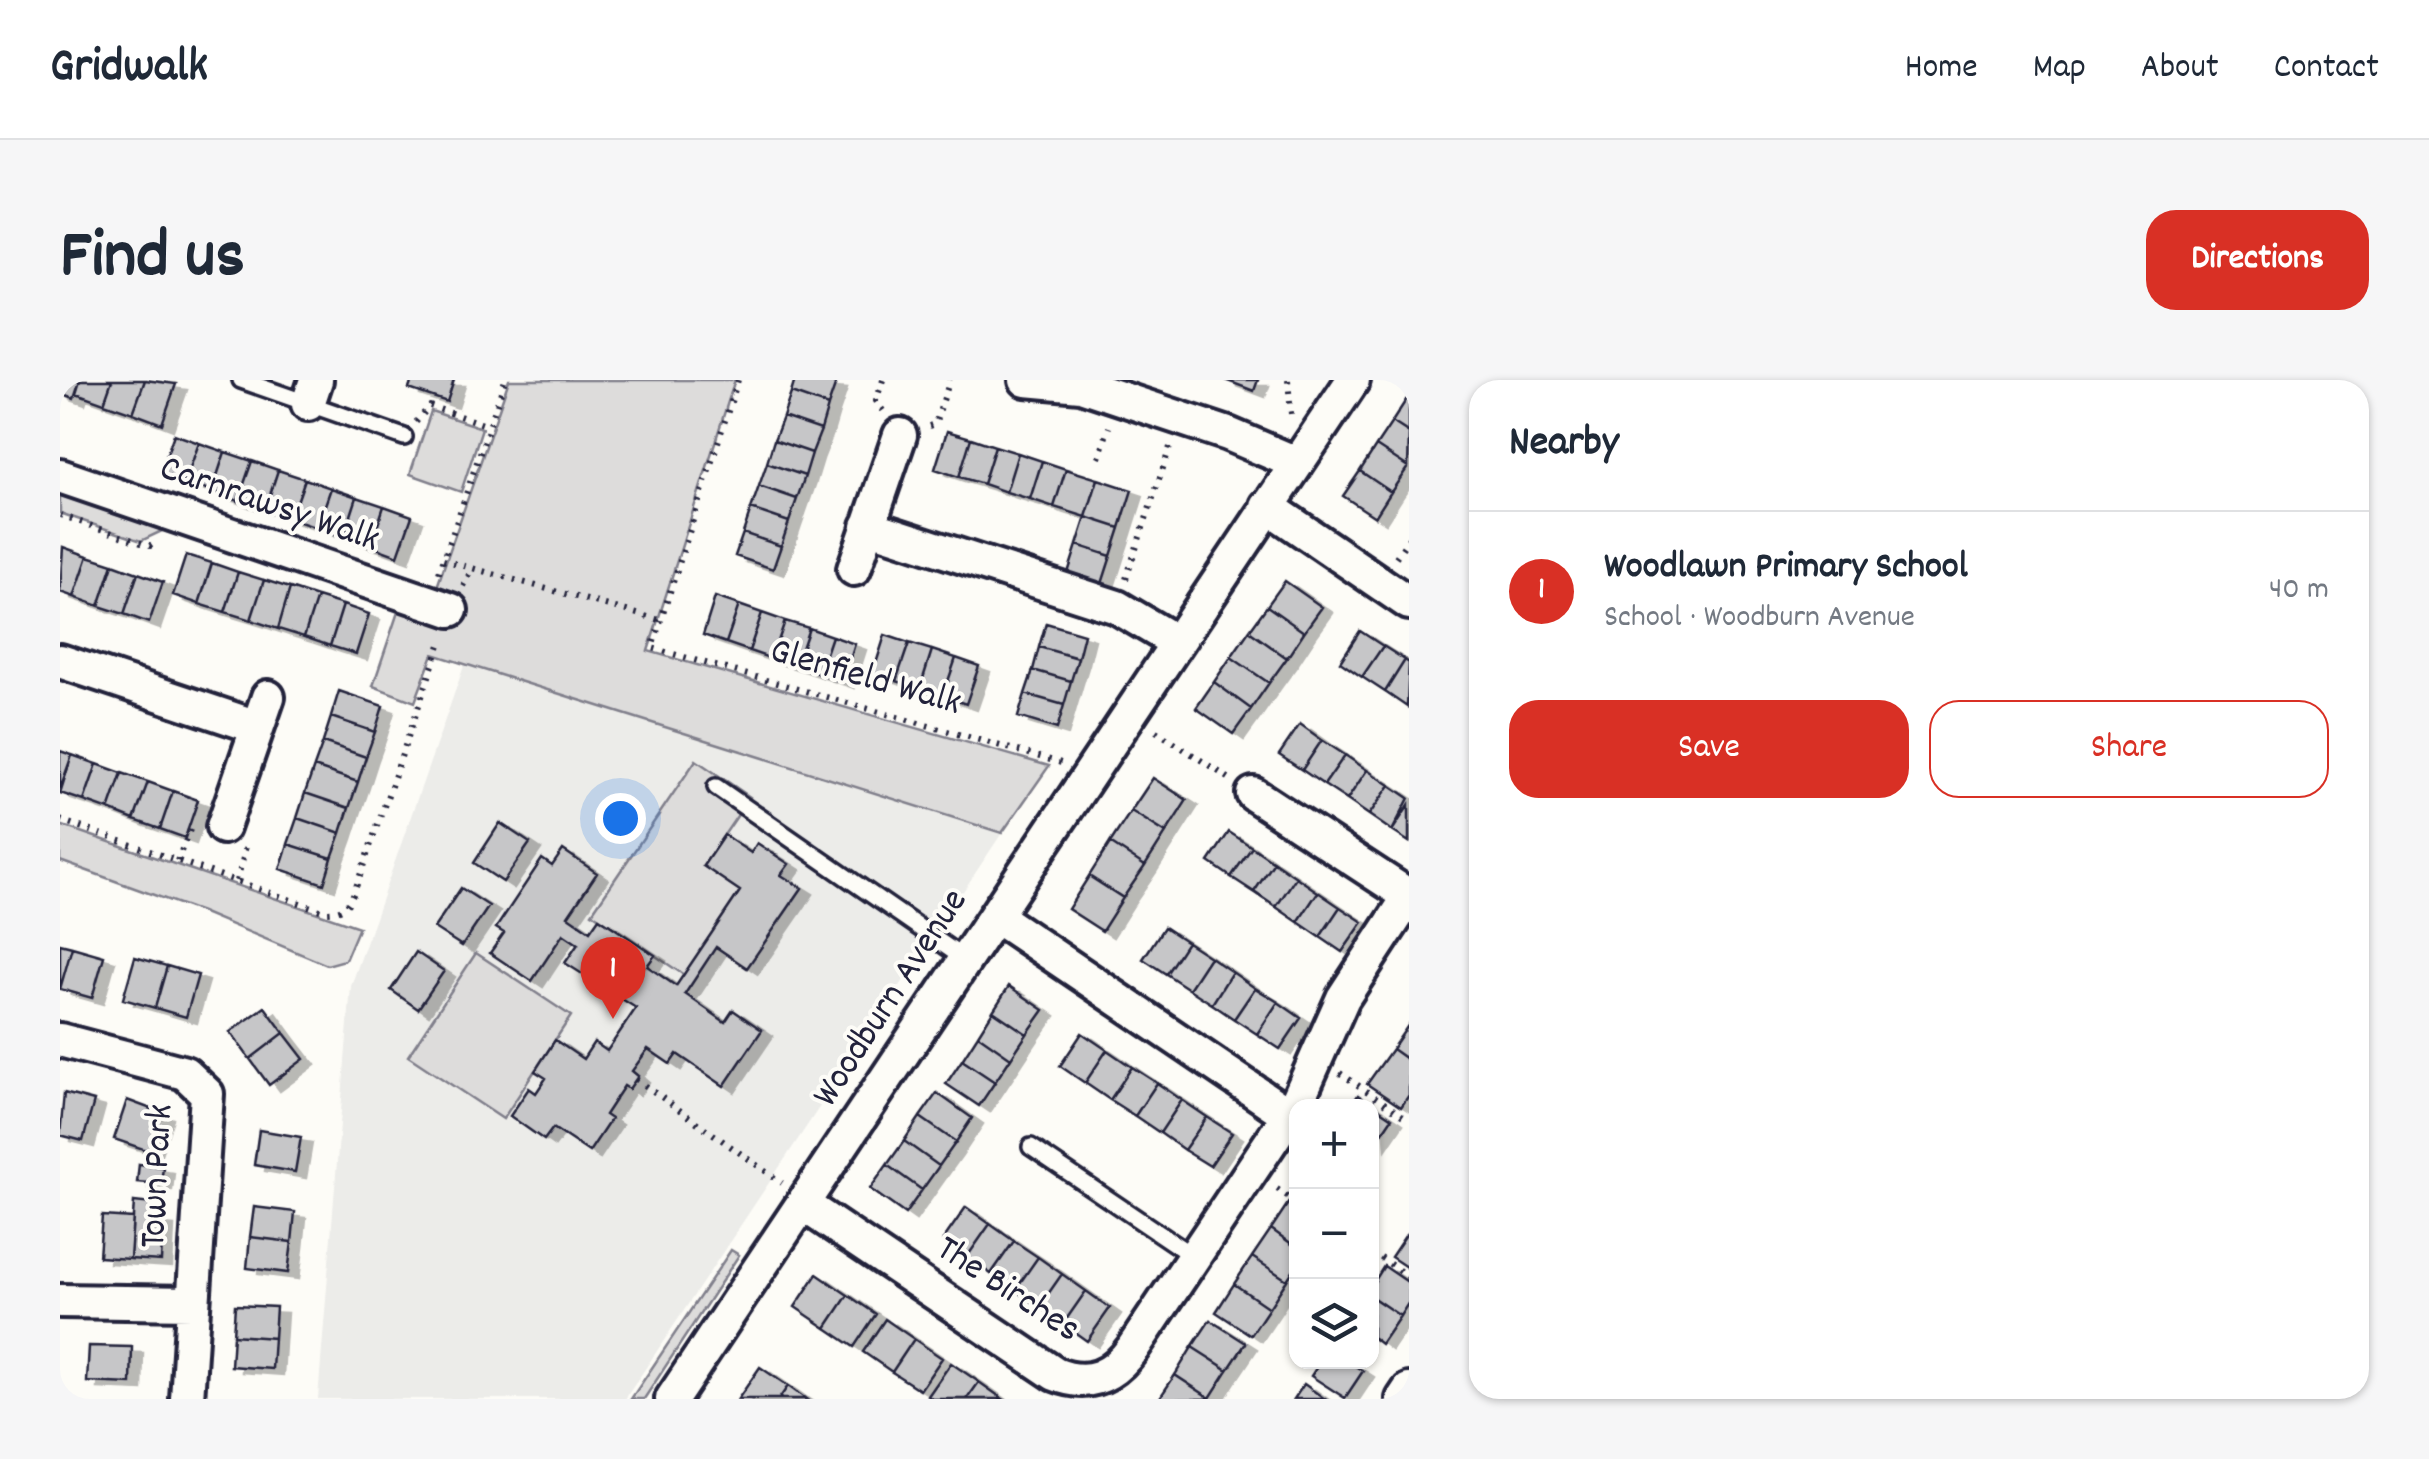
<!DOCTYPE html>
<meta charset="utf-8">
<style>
body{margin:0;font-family:Dekko,sans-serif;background:#f6f6f7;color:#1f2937}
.controls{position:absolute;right:30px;bottom:30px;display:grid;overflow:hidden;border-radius:20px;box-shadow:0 2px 8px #0004}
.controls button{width:90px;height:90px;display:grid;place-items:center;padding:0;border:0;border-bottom:2px solid #e0e1e3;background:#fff;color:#1f2937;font:50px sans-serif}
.you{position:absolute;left:560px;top:438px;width:35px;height:35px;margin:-25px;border:8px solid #fff;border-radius:50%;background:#1a73e8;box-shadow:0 0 0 15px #1a73e833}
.badge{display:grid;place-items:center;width:65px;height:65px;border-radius:50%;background:#d93025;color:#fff;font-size:32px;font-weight:700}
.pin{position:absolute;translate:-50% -82px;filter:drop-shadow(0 2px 5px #0008)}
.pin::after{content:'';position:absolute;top:52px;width:35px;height:30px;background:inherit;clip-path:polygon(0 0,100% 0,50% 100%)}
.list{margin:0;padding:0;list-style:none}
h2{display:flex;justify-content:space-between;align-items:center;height:130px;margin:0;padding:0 40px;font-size:42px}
h2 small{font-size:32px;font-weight:400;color:#747a83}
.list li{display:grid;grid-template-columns:65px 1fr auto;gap:30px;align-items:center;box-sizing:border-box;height:160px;padding:0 40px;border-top:2px solid #e0e1e3}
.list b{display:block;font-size:38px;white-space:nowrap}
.list p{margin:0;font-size:32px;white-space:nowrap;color:#747a83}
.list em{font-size:32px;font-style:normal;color:#747a83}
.actions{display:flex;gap:20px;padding:30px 40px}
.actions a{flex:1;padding:22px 0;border:2px solid #d93025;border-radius:30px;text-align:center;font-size:35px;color:#d93025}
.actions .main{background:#d93025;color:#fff}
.icon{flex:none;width:55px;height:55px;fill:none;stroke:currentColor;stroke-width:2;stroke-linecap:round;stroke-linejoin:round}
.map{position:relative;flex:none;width:1349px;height:1019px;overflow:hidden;border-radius:30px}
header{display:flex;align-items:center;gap:60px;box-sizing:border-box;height:140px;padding:0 50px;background:#fff;border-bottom:2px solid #e0e1e3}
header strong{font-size:48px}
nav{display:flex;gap:55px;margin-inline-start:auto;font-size:35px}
.intro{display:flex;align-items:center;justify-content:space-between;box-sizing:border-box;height:240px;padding:0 60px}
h1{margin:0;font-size:70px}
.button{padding:25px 45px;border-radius:30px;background:#d93025;color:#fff;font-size:35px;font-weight:700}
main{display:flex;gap:60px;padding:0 60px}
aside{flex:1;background:#fff;border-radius:30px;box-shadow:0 2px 8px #0004}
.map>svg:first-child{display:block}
.built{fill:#ecece9}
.green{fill:#dddcdb;stroke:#807f8b;stroke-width:2.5}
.building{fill:#c6c6c8;stroke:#22223b;stroke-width:2.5;filter:url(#shadow)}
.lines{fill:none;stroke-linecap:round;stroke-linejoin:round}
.lane-casing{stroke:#22223b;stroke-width:22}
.street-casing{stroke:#22223b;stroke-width:40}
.path{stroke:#22223b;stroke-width:6;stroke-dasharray:2.5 8;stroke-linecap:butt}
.lane{stroke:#fdfcf7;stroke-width:15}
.street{stroke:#fdfcf7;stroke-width:32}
.labels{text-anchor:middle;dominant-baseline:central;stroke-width:8;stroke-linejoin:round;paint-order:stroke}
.street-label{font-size:38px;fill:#22223b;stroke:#fdfcf7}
</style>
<header>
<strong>Gridwalk</strong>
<nav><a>Home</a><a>Map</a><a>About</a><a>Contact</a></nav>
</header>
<div class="intro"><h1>Find us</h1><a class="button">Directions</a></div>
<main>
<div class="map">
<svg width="1349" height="1019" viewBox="0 0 1349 1019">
<defs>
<filter id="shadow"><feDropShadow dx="11" dy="6" stdDeviation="0" flood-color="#0004"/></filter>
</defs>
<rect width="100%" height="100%" fill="#fdfcf7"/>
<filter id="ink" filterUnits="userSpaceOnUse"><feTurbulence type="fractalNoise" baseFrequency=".01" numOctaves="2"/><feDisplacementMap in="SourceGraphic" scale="20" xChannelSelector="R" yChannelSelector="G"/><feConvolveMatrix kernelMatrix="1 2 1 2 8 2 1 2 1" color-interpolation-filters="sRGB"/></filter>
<g filter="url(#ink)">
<path class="built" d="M405 283 942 453 565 1019H258L291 606Z"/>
<path class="green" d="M449 0H675L588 271 989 386 942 453 373 274 355 322 313 306 342 220 370 227Z
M371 31 422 48 401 112 350 94Z
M0 103 107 140 104 150 81 161 0 133Z
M636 380 690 417 643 486 680 511 624 595 532 533Z
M0 445 299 547 285 580 267 585 141 532 0 481Z
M416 573 511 636 443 739 348 676Z
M671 870 679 875 584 1019H571Z"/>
<path class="building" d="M0 0H20L14 18 0 13Z
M20 0H52L44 23 16 13Z
M52 0H85L73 33 44 23Z
M85 0 116 4 102 44 73 33Z
M352 0H394L387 22 349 9Z
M735 0 776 3 768 26 731 13Z
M1165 0H1198L1194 11Z
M731 13 768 26 761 50 723 37Z
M1348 17H1349V53L1332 42Z
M723 37 761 50 752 73 714 60Z
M1332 42 1349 53 1348 87 1316 66Z
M887 51 911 58 899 97 875 89Z
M114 54 139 63 125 102 100 93Z
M911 58 935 66 923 104 899 97Z
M714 60 752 73 745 96 707 83Z
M139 63 165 72 152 111 125 102Z
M935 66 958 73 946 112 923 104Z
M1316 66 1348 87 1331 112 1300 91Z
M165 72 192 81 178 121 152 111Z
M958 73 982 81 970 119 946 112Z
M192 81 218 90 205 130 178 121Z
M982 81 1006 89 994 127 970 119Z
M707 83 745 96 737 119 699 106Z
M1006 89 1038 99 1026 137 994 127Z
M218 90 245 99 231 139 205 130Z
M1300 91 1331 112 1315 137 1283 116Z
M245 99 271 108 257 148 231 139Z
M1038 99 1072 110 1060 148 1026 137Z
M699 106 737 119 729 142 691 129Z
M271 108 297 117 284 157 257 148Z
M297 117 324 126 311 166 284 157Z
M324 126 352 136 338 176 311 166Z
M691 129 729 142 721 166 683 153Z
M1026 137 1060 148 1051 176 1017 165Z
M683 153 721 166 713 189 675 176Z
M1017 165 1051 176 1042 204 1008 193Z
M3 167 28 176 14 217 0 212Z
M126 175 152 183 139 224 113 215Z
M28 176 53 184 39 226 14 217Z
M152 183 178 192 165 232 139 224Z
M53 184 78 193 64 234 39 226Z
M178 192 204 200 191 240 165 232Z
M78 193 103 202 89 243 64 234Z
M204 200 230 208 218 249 191 240Z
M1225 201 1262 227 1244 252 1207 226Z
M230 208 257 217 244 257 218 249Z
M257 217 283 225 270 266 244 257Z
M655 217 679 225 666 263 643 255Z
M283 225 309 234 296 274 270 266Z
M679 225 702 233 689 271 666 263Z
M1207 226 1244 252 1227 278 1189 251Z
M702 233 725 241 712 279 689 271Z
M725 241 749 248 736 286 712 279Z
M986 243 1024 254 1018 278 979 267Z
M749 248 772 256 759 294 736 286Z
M1189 251 1227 278 1209 303 1171 277Z
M1300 251 1323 266 1302 297 1280 282Z
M825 255 849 263 836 301 813 293Z
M772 256 795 264 783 302 759 294Z
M849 263 872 270 860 308 836 301Z
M1323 266 1345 280 1325 312 1302 297Z
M979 267 1018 278 1011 301 973 290Z
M872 270 896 278 883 316 860 308Z
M1171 277 1209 303 1191 329 1154 302Z
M896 278 919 286 906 324 883 316Z
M1345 280 1349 283 1347 327 1325 312Z
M973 290 1011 301 1004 325 965 314Z
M1154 302 1191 329 1173 354 1136 328Z
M279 311 323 326 315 352 271 337Z
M965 314 1004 325 997 349 958 337Z
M271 337 315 352 306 377 263 362Z
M1240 344 1262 360 1242 390 1219 375Z
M1262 360 1285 375 1264 405 1242 390Z
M263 362 306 377 298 402 254 387Z
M0 371 12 375 0 409Z
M12 375 37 384 24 421 0 413Z
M1285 375 1307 390 1287 420 1264 405Z
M37 384 62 393 49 430 24 421Z
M254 387 298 402 289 428 245 413Z
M1307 390 1330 405 1309 435 1287 420Z
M62 393 88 402 74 440 49 430Z
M1093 398 1127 420 1106 453 1071 431Z
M88 402 113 411 100 449 74 440Z
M1330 405 1349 418 1332 451 1309 435Z
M113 411 138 420 125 458 100 449Z
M245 413 289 428 281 453 237 438Z
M1349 425V462L1332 451Z
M1071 431 1106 453 1085 486 1050 463Z
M237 438 281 453 272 478 228 464Z
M440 443 470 463 443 502 414 483Z
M1169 452 1192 467 1171 497 1149 482Z
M664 455 691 473 697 463 729 484 721 495 742 508 687 588 656 567 625 614 665 642 673 630 702 650 664 706 617 674 610 684 588 669 572 691 578 696 569 709 564 706 545 735 551 739 529 772 493 748 484 760 450 736 469 708 476 713 486 698 475 691 495 660 523 679 534 662 547 671 576 628 505 583 518 564 503 554 472 601 430 573 444 553 436 548 482 479 492 486 503 470 537 493 508 536 530 551 539 538 595 575 587 586 616 606 680 511 643 486Z
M1050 463 1085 486 1063 518 1029 496Z
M228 464 272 478 264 504 220 489Z
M1192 467 1214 482 1194 512 1171 497Z
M1214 482 1236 497 1216 527 1194 512Z
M1029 496 1063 518 1042 551 1008 529Z
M1236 497 1258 512 1238 542 1216 527Z
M401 508 429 526 402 566 374 548Z
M1258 512 1280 527 1260 557 1238 542Z
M1280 527 1303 542 1282 572 1260 557Z
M1104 547 1127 562 1106 594 1083 579Z
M1127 562 1150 577 1129 609 1106 594Z
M0 564 12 567 0 609Z
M12 567 44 576 32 618 0 609Z
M356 572 384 591 358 629 331 610Z
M75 577 107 586 95 628 63 619Z
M1150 577 1172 592 1152 624 1129 609Z
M107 586 138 595 126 637 95 628Z
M1172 592 1195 608 1174 639 1152 624Z
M949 606 984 630 967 654 933 631Z
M1195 608 1218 622 1197 654 1174 639Z
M1218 622 1241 638 1220 669 1197 654Z
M205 627 224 653 190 679 170 652Z
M933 631 967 654 951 678 918 655Z
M1349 644V681L1332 669Z
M224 653 244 679 209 705 190 679Z
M1022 653 1047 670 1025 703 1000 686Z
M918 655 951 678 935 702 902 680Z
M1332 669 1349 681V715L1341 727 1307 704Z
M1047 670 1072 687 1050 720 1025 703Z
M902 680 935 702 919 726 886 704Z
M1072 687 1097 703 1075 736 1050 720Z
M1097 703 1122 720 1100 753 1075 736Z
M4 713 34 721 23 761 0 755Z
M877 713 912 738 896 762 860 737Z
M1298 715 1332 738 1315 763 1312 726H1291Z
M67 720 102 733 89 771 54 759Z
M1122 720 1147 737 1124 770 1100 753Z
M860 737 896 762 879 786 844 761Z
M1147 737 1172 753 1150 786 1124 770Z
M199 750 241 757 235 792 194 785Z
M844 761 879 786 862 810 827 785Z
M79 784 103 787 101 804 77 802Z
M827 785 862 810 845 834 810 809Z
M74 822 93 824 92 839 103 840 101 881 70 879Z
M1229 822 1236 827V867L1211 849Z
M194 827 235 832 232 862 190 857Z
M906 827 930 844 907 877 883 860Z
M42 836 73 838 70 879 39 877Z
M930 844 954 861 931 894 907 877Z
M1211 849 1236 867V886L1227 900 1192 877Z
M1347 853 1349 854V889L1331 877Z
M190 857 232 862 228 893 187 888Z
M954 861 978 877 955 910 931 894Z
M978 877 1002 894 979 927 955 910Z
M1192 877 1227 900 1209 928 1174 904Z
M1324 886 1349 903V922L1340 936 1312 917V905Z
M757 894 788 915 766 948 735 927Z
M1002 894 1026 911 1003 944 979 927Z
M1174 904 1209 928 1191 955 1156 932Z
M1026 911 1050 928 1027 961 1003 944Z
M788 915 816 934 794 967 766 948Z
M1312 917 1340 936 1321 964 1312 957Z
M175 925 216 927 214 958 173 955Z
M825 939 854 959 832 992 803 972Z
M1150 940 1186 963 1168 990 1132 967Z
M173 955 214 958 212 989 171 986Z
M854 959 882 978 860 1010 832 992Z
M29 966 72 967 71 1004 27 1002Z
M1132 967 1168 990 1150 1018 1115 995Z
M1260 982H1289L1303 991 1285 1018 1251 996Z
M891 983 919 1002 907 1019H872L868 1016Z
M700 987 728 1006 719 1019H678Z
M1115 995 1150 1018 1149 1019H1099Z
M919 1002 943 1019H907Z
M1244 1004 1265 1019H1234Z
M728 1006 746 1019H719Z"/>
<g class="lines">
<g class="lane-casing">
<path id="lane" d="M181 0 344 57
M656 407 906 580
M971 767 1134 877"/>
</g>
<g class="street-casing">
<path id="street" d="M966 0 1021 5 1168 54 1236 83
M248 24 256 0
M0 96 391 230
M1207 126 1349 223
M808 146 1057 227 1116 262
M794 189 840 55
M0 281 197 347
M1193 414 1349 516
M163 447 208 317
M935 536 1229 735
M0 660 125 693 147 714 127 1019
M744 825 995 994C1029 1008 1053 996 1073 968L1236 724 1283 618 1349 517
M0 921 132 923
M612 1019 1293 0
M1343 1019 1349 1010"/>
</g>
<path class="path" d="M678 0 592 268 1001 383
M823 0 816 21 824 32
M1228 0 1231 34
M356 42 370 26 429 46
M869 46 875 44 890 0
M1039 78 1049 47
M0 135 90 166 97 161
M1336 177 1349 158
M383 180 599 240
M379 193 445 0
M1066 199 1111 64
M403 206 412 189
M1096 351 1170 399
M0 440 266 532C284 532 288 526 295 510L382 259
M117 481 132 445
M177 501 186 466
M1280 693 1349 740
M576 699 722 803
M1217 809 1236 822
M1312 872 1349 897"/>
<use href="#lane" class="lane"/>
<use href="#street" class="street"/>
</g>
</g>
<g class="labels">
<g class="street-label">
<text transform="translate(209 126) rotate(19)">Carnrawsy Walk</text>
<text transform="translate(805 299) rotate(16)">Glenfield Walk</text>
<text transform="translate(832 619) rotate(-57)">Woodburn Avenue</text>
<text transform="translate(99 796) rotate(-87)">Town Park</text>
<text transform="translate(947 911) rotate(33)">The Birches</text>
</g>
</g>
</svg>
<div class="controls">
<button>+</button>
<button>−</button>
<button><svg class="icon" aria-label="layers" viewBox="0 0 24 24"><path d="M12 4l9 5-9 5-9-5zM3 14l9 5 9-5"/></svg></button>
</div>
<div class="you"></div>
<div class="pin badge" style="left:553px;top:639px">1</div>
</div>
<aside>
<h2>Nearby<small></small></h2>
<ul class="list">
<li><span class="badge">1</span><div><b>Woodlawn Primary School</b><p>School · Woodburn Avenue</p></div><em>40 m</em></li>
</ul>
<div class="actions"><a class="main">Save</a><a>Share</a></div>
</aside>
</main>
